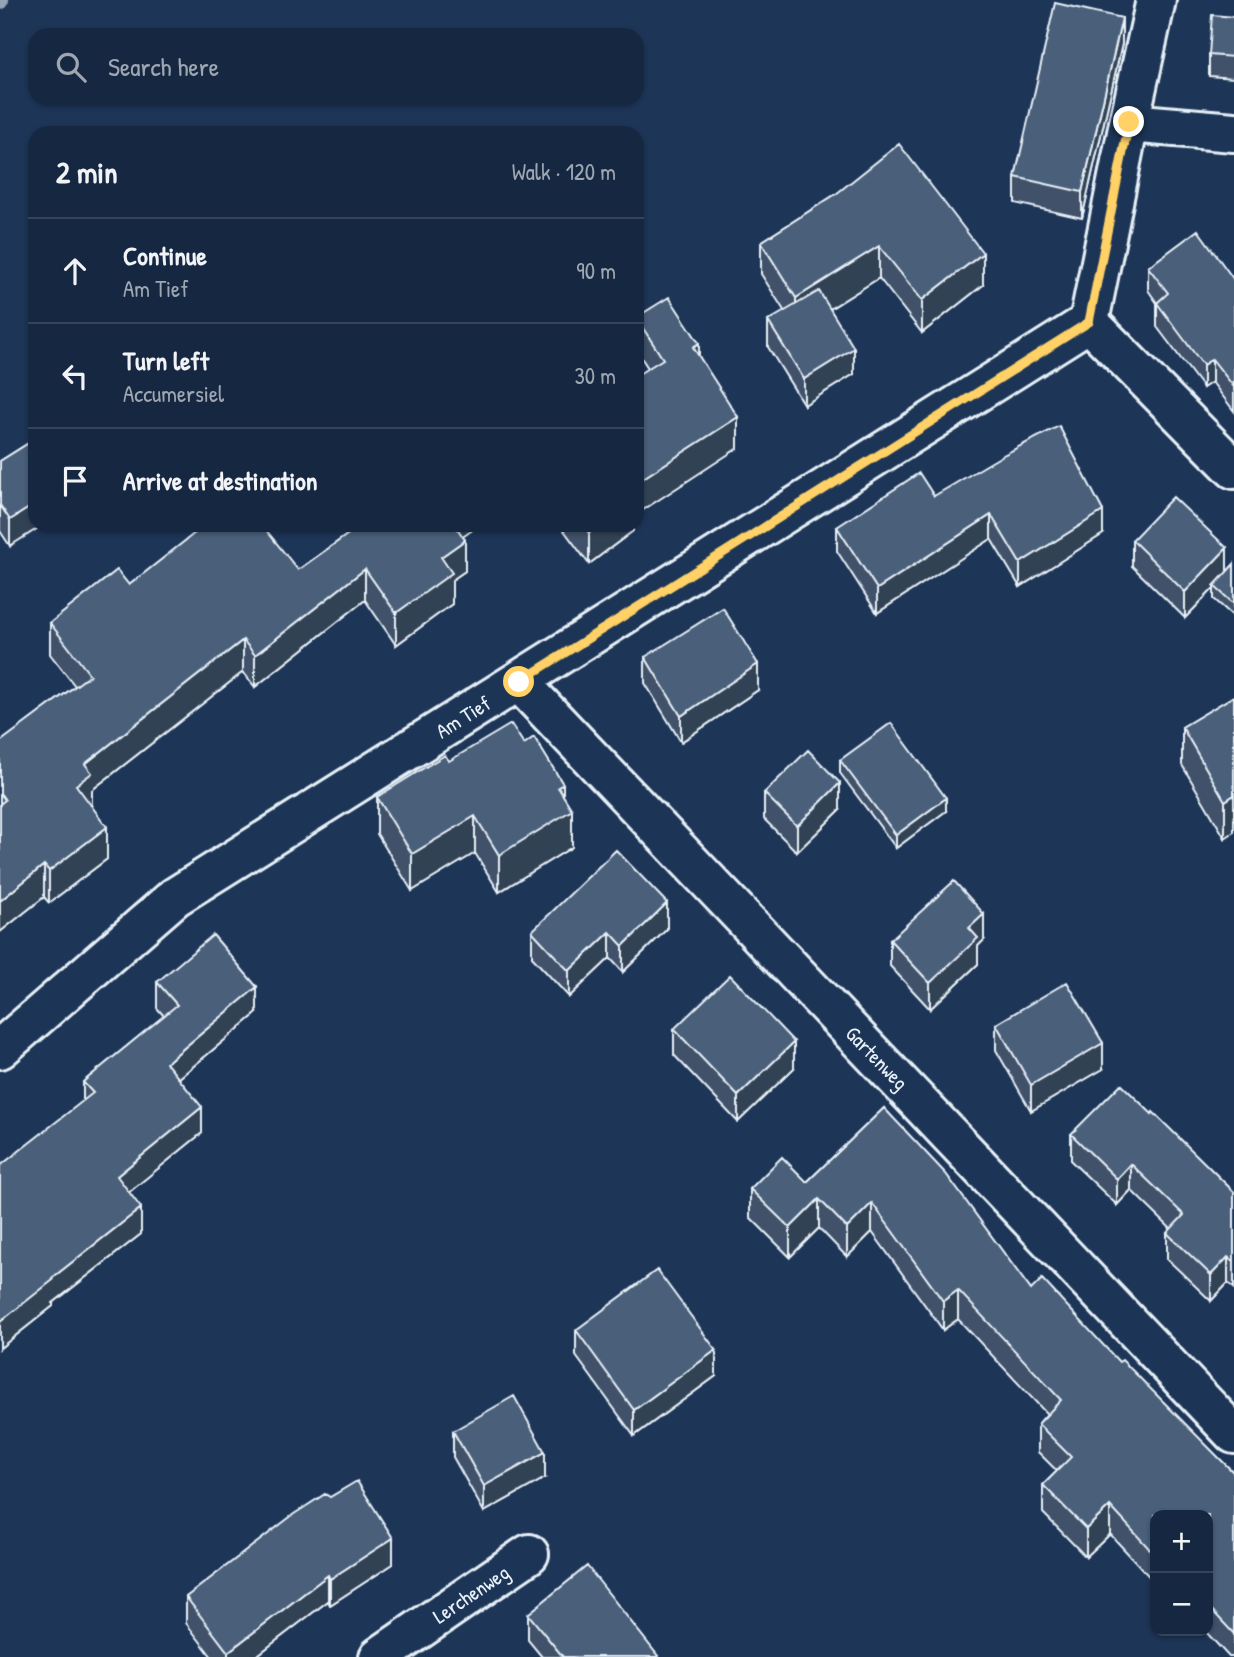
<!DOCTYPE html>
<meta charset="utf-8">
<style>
body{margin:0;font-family:"Patrick Hand",sans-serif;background:#23344c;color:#f1f3f6}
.controls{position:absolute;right:21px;bottom:21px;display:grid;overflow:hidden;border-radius:14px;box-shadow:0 2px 5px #0004}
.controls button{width:63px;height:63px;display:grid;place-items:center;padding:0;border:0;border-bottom:2px solid #35445a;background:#162841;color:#f1f3f6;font:35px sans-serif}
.stop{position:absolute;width:21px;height:21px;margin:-16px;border:5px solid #ffd166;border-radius:50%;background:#fff}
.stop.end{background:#ffd166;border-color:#fff;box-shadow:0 2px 7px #0008}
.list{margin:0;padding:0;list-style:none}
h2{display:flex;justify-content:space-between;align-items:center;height:91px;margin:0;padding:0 28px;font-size:30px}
h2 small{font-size:23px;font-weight:400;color:#9ea6b1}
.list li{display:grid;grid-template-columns:46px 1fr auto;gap:21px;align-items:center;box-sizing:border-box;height:105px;padding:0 28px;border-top:2px solid #35445a}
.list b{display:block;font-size:26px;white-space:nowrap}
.list p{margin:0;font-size:23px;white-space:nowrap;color:#9ea6b1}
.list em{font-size:23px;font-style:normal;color:#9ea6b1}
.icon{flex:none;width:38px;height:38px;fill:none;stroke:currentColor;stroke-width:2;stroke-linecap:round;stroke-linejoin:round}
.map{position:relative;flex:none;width:1234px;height:1657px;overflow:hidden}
.search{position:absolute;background:#162841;box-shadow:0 2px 5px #0004;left:28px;top:28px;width:616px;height:77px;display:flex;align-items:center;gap:18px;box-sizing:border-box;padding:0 24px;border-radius:21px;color:#9ea6b1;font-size:26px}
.panel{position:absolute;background:#162841;box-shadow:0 2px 5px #0004;left:28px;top:126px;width:616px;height:406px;border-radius:21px}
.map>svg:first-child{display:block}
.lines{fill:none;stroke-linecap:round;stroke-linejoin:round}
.stream{stroke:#95a4b5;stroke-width:14}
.minor-casing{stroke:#e8f1f8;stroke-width:44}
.minor{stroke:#1d3557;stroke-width:38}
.wall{fill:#3f5169;stroke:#e8f1f8;stroke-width:2}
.shaded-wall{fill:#334255;stroke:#e8f1f8;stroke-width:2}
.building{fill:#495e7a;stroke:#e8f1f8;stroke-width:2}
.route{stroke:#ffd166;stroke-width:9}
.labels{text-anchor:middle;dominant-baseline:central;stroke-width:6;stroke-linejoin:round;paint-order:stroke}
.street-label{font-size:21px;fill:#e8f1f8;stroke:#1d3557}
</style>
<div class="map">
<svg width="1234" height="1657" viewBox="0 0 1234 1657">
<rect width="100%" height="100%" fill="#1d3557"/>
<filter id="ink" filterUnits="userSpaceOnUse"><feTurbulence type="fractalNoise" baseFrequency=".0143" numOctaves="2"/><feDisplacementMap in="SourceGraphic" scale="14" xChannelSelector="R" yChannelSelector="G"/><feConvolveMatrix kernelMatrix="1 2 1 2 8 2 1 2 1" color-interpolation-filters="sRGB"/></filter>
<g filter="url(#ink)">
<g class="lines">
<path class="stream" d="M0 3 2 0"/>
<g class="minor-casing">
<path id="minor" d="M1129 123 1234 132
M1089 322 1129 123 1156 0
M1089 322 1234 469
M519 682 1234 1434
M0 1049 175 897 1089 322
M379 1657 529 1554"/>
</g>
<use href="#minor" class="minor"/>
</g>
<path class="wall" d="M1234 17V78L1209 76V55Z
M1122 44 1082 218 1015 203V177Z
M836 194 983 285 922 333 879 278 830 309 854 374 804 405 768 347V321L785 312 761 274V242Z
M1148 267 1234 280V411L1212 382 1203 388 1157 327V303L1148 290Z
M637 317 699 356 738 448 648 368 637 351Z
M35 439 10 546 0 531V461Z
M934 496 1103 534 1020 587 991 539 877 613 837 551V527Z
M361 525H479L463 536 465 571 452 580V604L396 645 365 600 255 687 243 672 92 790 91 805 107 859 49 903 44 897 0 932V743L75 686 50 654V623L129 585 298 570Z
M560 525H633V531L589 564Z
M1132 540 1227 572 1234 564V617L1214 599V588L1185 618 1132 566Z
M645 657 758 690 681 742 645 683Z
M1234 696 1225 838 1182 765V727Z
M524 744 563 796 572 847 499 892 475 853 412 891 377 834V797L449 761Z
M840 760 946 811 896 848 840 773Z
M764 793 840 810 797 852 764 819Z
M667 929 623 972 610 958 569 997 532 957V931Z
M890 940H984L978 946V964L930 1009 890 966Z
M157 982 257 1013 179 1078 202 1133 129 1192 141 1234 53 1303V1306L0 1348 83 1101V1082L164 1016 157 1008Z
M996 1024 1103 1069 1031 1111 996 1050Z
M674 1029 794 1068 738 1122 674 1055Z
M884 1108 1031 1290 1119 1362 1234 1473V1657H1229L1205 1631H1208V1515H1155V1583L1110 1534 1086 1557 1043 1513V1485L1057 1471 1038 1452V1424L1047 1414 958 1319 943 1330 872 1232 847 1257 819 1228 790 1257 750 1217V1189L807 1182Z
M1152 1114 1234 1192V1288L1228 1283 1211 1301 1167 1259V1233L1171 1229 1131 1190 1117 1205 1071 1161V1134Z
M576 1330 716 1376 634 1436 576 1356Z
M453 1431 545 1478 484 1512 453 1457Z
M393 1564 330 1605 328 1601 255 1657H212L186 1623V1597Z
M528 1614 658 1657H542L528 1640Z"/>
<path class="shaded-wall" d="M1122 18V44L1082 218V192Z
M879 246V278L796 330V298Z
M983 253V285L922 333V300Z
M699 343V375L693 347Z
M854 348V374L804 405V379Z
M1212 359V382L1203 388V365Z
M738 417V448L637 514V482Z
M35 504V525H43L10 546V520Z
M1103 511V534L1020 587V563Z
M991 515V539L877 613V589Z
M449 525H479L449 547Z
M599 525H633V531L589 564V533Z
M465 540V571L452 580V604L396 645V613L441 557Z
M1227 548V574L1214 586V588L1185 618V592Z
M365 569V600L255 687V655Z
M243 640V672L92 790V805L76 817V785L85 764Z
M758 664V690L681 742V716Z
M840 783V810L797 852V826Z
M563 784V815L572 810V847L499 892V855L558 787Z
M1234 795V832L1225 838V801Z
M946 798V811L896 848V835Z
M475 816V853L412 891V854Z
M107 827V859L49 903V871Z
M44 865V897L0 932V901Z
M667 903V929L623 972V946Z
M984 914V940L978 946V964L930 1009V983L969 928Z
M610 932V958L569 997V971Z
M257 987V1013L166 1089V1063Z
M794 1042V1068L738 1122V1096Z
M1103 1043V1069L1031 1111V1085Z
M202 1107V1133L117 1202V1176Z
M1131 1164V1190L1117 1205V1179Z
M819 1199V1228L790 1257V1228Z
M872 1203V1232L847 1257V1228Z
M141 1208V1234L53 1303V1306L0 1348V1322L52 1278Z
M1228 1257V1283L1211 1301V1275Z
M958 1290V1319L943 1330V1301Z
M716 1350V1376L634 1436V1410Z
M545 1452V1478L484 1512V1486Z
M1110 1506V1534L1086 1557V1529Z
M393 1538V1564L330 1605V1579Z
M328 1575V1601L255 1657H228V1652Z"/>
<path class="building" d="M1055 3 1122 18 1082 192 1015 177Z
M1212 15 1234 17V57L1209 55Z
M899 144 983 253 922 300 879 246 796 298 761 242 836 194Z
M1198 230 1234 280V387L1212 359 1203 365 1157 303 1168 293 1148 267Z
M819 291 854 348 804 379 768 321Z
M669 297 699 343 693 347 738 417 637 482V375L663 359 637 319V317Z
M1059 426 1103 511 1020 563 991 515 877 589 837 527 919 473 934 496 1005 454Z
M35 439V504L10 520 0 505V461Z
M1173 497 1227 548 1185 592 1132 540Z
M205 525H262L298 570 361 525H455L465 540 441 557 452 573 396 613 365 569 255 655 243 640 85 764 92 773 76 785 107 827 49 871 44 865 0 901V804L5 800 0 793V742L90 675 50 623 117 570 129 585Z
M583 525H599L589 533Z
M1234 564V604L1214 586Z
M723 608 758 664 681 716 645 657Z
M1234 696V795L1225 801 1182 727Z
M891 723 946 798 896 835 840 760Z
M511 724 524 744 534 737 563 784 558 787 572 810 499 855 475 816 412 854 377 797 445 755 449 761Z
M808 750 840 783 797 826 764 793Z
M616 850 667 903 623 946 610 932 569 971 532 931Z
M954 881 984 914 969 928 978 938 930 983 890 940Z
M213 935 257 987 166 1063 202 1107 117 1176 141 1208 52 1278 53 1280 0 1322V1166L93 1093 83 1082 177 1005 157 982Z
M730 975 794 1042 738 1096 674 1029Z
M1067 982 1103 1043 1031 1085 996 1024Z
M1121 1084 1152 1114 1153 1112 1234 1192V1262L1228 1257 1211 1275 1167 1233 1184 1215 1131 1164 1117 1179 1071 1134Z
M884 1108 946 1174 1031 1290 1042 1279 1119 1362 1122 1360 1234 1473V1634L1208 1606V1515H1155V1555L1110 1506 1086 1529 1043 1485 1071 1457 1038 1424 1061 1400 958 1290 943 1301 872 1203 847 1228 819 1199 790 1228 750 1189 782 1157 807 1182Z
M657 1270 716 1350 634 1410 576 1330Z
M514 1396 545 1452 484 1486 453 1431Z
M357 1481 393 1538 330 1579 328 1575 228 1652 186 1597 294 1514 325 1494 330 1497Z
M587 1566 658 1656 656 1657H563L528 1614Z"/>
</g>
<g class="lines" filter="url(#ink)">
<path class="route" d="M519 682 1089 322 1129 122"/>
</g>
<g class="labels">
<g class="street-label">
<text transform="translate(463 717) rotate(-32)">Am Tief</text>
<text transform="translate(877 1058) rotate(46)">Gartenweg</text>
<text transform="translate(471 1594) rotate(-34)">Lerchenweg</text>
</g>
</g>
</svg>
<div class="controls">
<button>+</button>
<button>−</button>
</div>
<div class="stop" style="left:519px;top:682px"></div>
<div class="stop end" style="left:1129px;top:122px"></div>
<div class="search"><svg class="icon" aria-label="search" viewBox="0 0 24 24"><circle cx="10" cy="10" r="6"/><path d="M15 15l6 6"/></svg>Search here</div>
<section class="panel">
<h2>2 min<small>Walk · 120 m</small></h2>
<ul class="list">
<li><svg class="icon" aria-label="ahead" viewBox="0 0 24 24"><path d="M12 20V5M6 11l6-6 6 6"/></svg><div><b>Continue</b><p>Am Tief</p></div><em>90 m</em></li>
<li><svg class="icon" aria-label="left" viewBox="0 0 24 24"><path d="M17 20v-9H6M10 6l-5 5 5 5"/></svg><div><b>Turn left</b><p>Accumersiel</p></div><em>30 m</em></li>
<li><svg class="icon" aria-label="arrive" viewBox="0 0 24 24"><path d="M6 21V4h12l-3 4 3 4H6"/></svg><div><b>Arrive at destination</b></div></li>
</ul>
</section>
</div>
